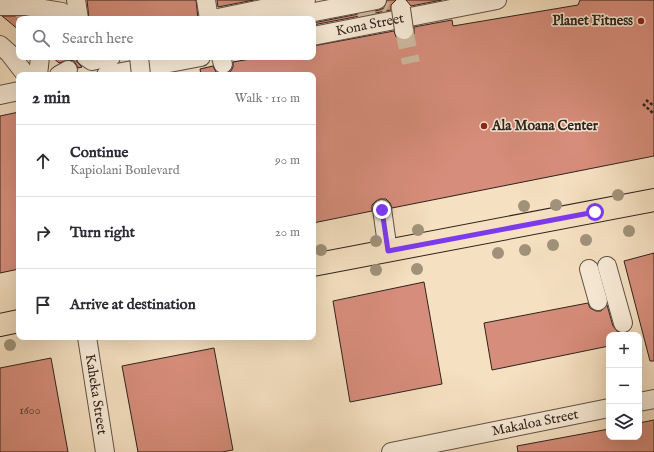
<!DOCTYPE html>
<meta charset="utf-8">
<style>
body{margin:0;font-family:"IM FELL English",serif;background:#f2f2f3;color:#2b2b33}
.controls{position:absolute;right:12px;bottom:12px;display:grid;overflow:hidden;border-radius:8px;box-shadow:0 4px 16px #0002}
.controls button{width:36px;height:36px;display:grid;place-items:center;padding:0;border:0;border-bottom:1px solid #e1e1e2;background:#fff;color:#2b2b33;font:20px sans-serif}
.stop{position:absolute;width:12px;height:12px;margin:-9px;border:3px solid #7c3aed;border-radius:50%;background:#fff}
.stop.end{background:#7c3aed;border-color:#fff;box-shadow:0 1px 4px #0008}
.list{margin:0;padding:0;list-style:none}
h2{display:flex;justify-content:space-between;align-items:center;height:52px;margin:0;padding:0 16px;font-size:17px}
h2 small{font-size:13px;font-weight:400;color:#7c7c81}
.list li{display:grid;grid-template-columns:26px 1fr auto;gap:12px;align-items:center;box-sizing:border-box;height:72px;padding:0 16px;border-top:1px solid #e1e1e2}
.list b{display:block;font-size:15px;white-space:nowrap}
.list p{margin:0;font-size:13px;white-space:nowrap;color:#7c7c81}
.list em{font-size:13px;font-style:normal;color:#7c7c81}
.icon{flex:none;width:22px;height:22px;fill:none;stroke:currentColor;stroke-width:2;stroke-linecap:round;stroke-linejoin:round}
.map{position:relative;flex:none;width:654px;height:452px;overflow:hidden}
.search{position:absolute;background:#fff;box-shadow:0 4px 16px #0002;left:16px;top:16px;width:300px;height:44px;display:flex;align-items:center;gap:10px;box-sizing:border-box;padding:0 14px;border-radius:8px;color:#7c7c81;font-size:15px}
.panel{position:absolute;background:#fff;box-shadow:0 4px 16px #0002;left:16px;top:72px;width:300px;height:268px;border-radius:8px}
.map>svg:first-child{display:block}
.building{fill:#d68d7b;stroke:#2e231c}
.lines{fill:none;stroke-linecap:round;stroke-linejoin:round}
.minor-tunnel{stroke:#cdbaa0;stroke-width:18;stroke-dasharray:18 9;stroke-linecap:butt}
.minor-casing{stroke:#605245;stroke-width:20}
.major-casing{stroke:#2e231c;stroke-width:24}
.path{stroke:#2e231c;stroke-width:2.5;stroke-dasharray:3 2;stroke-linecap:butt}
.minor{stroke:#f8ebd7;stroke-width:18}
.major{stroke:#f5e0c1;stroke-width:22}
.minor-bridge-casing{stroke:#605245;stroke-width:20;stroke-linecap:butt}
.minor-bridge{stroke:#f8ebd7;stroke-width:18}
.tree{fill:#a0927a}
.route{stroke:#7c3aed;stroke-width:5}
.poi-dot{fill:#8f2418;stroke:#f8ebd7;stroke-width:1.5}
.labels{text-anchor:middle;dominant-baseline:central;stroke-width:3;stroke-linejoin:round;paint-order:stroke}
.number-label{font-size:12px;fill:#583e34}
.poi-label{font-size:14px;font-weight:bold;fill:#2e231c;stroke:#f8ebd7;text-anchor:end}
.street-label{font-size:14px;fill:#2e231c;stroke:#f8ebd7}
</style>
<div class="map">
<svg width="654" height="452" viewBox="0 0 654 452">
<rect width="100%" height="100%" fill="#f5e0c1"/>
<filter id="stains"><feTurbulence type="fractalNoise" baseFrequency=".005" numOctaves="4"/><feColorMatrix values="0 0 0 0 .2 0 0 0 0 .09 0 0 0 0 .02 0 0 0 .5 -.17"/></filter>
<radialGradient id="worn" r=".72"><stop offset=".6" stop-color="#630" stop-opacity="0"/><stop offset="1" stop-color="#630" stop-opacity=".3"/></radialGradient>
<path class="building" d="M87 0H196L198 19H89Z
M217 0H254L218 7Z
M387 0H396L391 5V10L313 25V23L379 10 384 8Z
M406 0H442L411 6Z
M580 0H654V156L392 208 390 203 386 199H380L376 201 372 205V211L313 223V75H201L200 69 213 66 216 72 221 74H226L231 71 233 67V62L262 57H313V46L394 31 396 37 400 40H406L410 38 414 34V27L452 20 453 26 578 5Z
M2 16H25L40 19H19V30Z
M52 57H76L77 62 82 67 78 68 74 61 69 60 59 63Z
M19 112V269L0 273V116Z
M654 253V361H650L624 261Z
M424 282 442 384 350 402 333 301Z
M588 303 590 308 596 311H601L607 305 613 326 618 332 619 335H609V346L492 370 484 323Z
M214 348 233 450 222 452H138L122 366Z
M51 358 68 452H0V368Z
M654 420V452H518L517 446 609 429V437H639V423Z"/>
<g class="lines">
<path class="minor-tunnel" d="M11 0 32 19
M357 12 380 8 386 11
M404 30 411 63"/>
<g class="minor-casing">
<g id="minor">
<path d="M76 0 79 19"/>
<path d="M206 0 209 19"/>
<path d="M15 6H26L62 12 70 19"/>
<path d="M213 19 306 0"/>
<path d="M278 19 377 0"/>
<path id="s1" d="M313 36 497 0"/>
<path d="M0 45 9 53 26 75"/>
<path d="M86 57 92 61 111 57"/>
<path d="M221 57 223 64"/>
<path d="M38 75 40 57"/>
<path d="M59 75 68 70"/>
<path d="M106 75 201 57"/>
<path d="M0 95 19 91"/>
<path d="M382 209 388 251"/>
<path d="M607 266 623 323"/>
<path d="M589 269 598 301"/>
<path id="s2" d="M87 337 105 452"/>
<path d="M639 402 654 399"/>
<path id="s3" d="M391 452 609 408"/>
</g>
</g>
<g class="major-casing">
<path id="major" d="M313 265 654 200
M0 325 19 321"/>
</g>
<path class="path" d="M646 100 654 106
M643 104 654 114"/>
<use href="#minor" class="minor"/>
<use href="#major" class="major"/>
<g class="minor-bridge-casing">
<path id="minor-bridge" d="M0 6H15
M401 9 404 30
M139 57 141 75"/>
</g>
<use href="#minor-bridge" class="minor-bridge"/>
</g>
<g class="tree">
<circle cx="618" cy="195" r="6"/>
<circle cx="556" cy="205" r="6"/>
<circle cx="524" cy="206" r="6"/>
<circle cx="418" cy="230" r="6"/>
<circle cx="629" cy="231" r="6"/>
<circle cx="586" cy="240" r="6"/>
<circle cx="376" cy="241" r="6"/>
<circle cx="553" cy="245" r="6"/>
<circle cx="321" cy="250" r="6"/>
<circle cx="525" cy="250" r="6"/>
<circle cx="498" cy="253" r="6"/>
<circle cx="417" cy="269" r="6"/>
<circle cx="376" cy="270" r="6"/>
<circle cx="10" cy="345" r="6"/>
</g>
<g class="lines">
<path class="route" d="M382 210 388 251 595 212"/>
</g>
<g class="poi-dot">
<circle cx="641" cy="21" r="4"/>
<circle cx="484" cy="126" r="4"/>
</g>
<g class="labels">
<g class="number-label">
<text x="30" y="410">1600</text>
</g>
<g class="poi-label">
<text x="633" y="21">Planet Fitness</text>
<text x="492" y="126" text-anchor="start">Ala Moana Center</text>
</g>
<g class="street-label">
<text stroke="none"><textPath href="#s1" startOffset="58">Kona Street</textPath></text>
<text stroke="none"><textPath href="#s2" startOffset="58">Kaheka Street</textPath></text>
<text stroke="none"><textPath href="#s3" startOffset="147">Makaloa Street</textPath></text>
</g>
</g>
<rect width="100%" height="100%" filter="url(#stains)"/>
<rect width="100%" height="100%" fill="url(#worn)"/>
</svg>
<div class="controls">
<button>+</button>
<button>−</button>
<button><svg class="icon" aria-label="layers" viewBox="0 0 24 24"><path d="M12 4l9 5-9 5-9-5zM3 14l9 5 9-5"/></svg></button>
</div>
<div class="stop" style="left:595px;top:212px"></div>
<div class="stop end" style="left:382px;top:210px"></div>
<div class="search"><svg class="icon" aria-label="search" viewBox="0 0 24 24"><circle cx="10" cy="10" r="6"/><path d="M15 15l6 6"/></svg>Search here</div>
<section class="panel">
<h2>2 min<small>Walk · 110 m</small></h2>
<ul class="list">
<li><svg class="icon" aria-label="ahead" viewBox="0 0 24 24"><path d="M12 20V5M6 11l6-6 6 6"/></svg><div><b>Continue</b><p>Kapiolani Boulevard</p></div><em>90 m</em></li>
<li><svg class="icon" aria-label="right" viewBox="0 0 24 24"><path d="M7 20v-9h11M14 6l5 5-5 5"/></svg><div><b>Turn right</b></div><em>20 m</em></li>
<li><svg class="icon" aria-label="arrive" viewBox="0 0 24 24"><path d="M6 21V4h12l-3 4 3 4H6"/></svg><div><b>Arrive at destination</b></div></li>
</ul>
</section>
</div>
